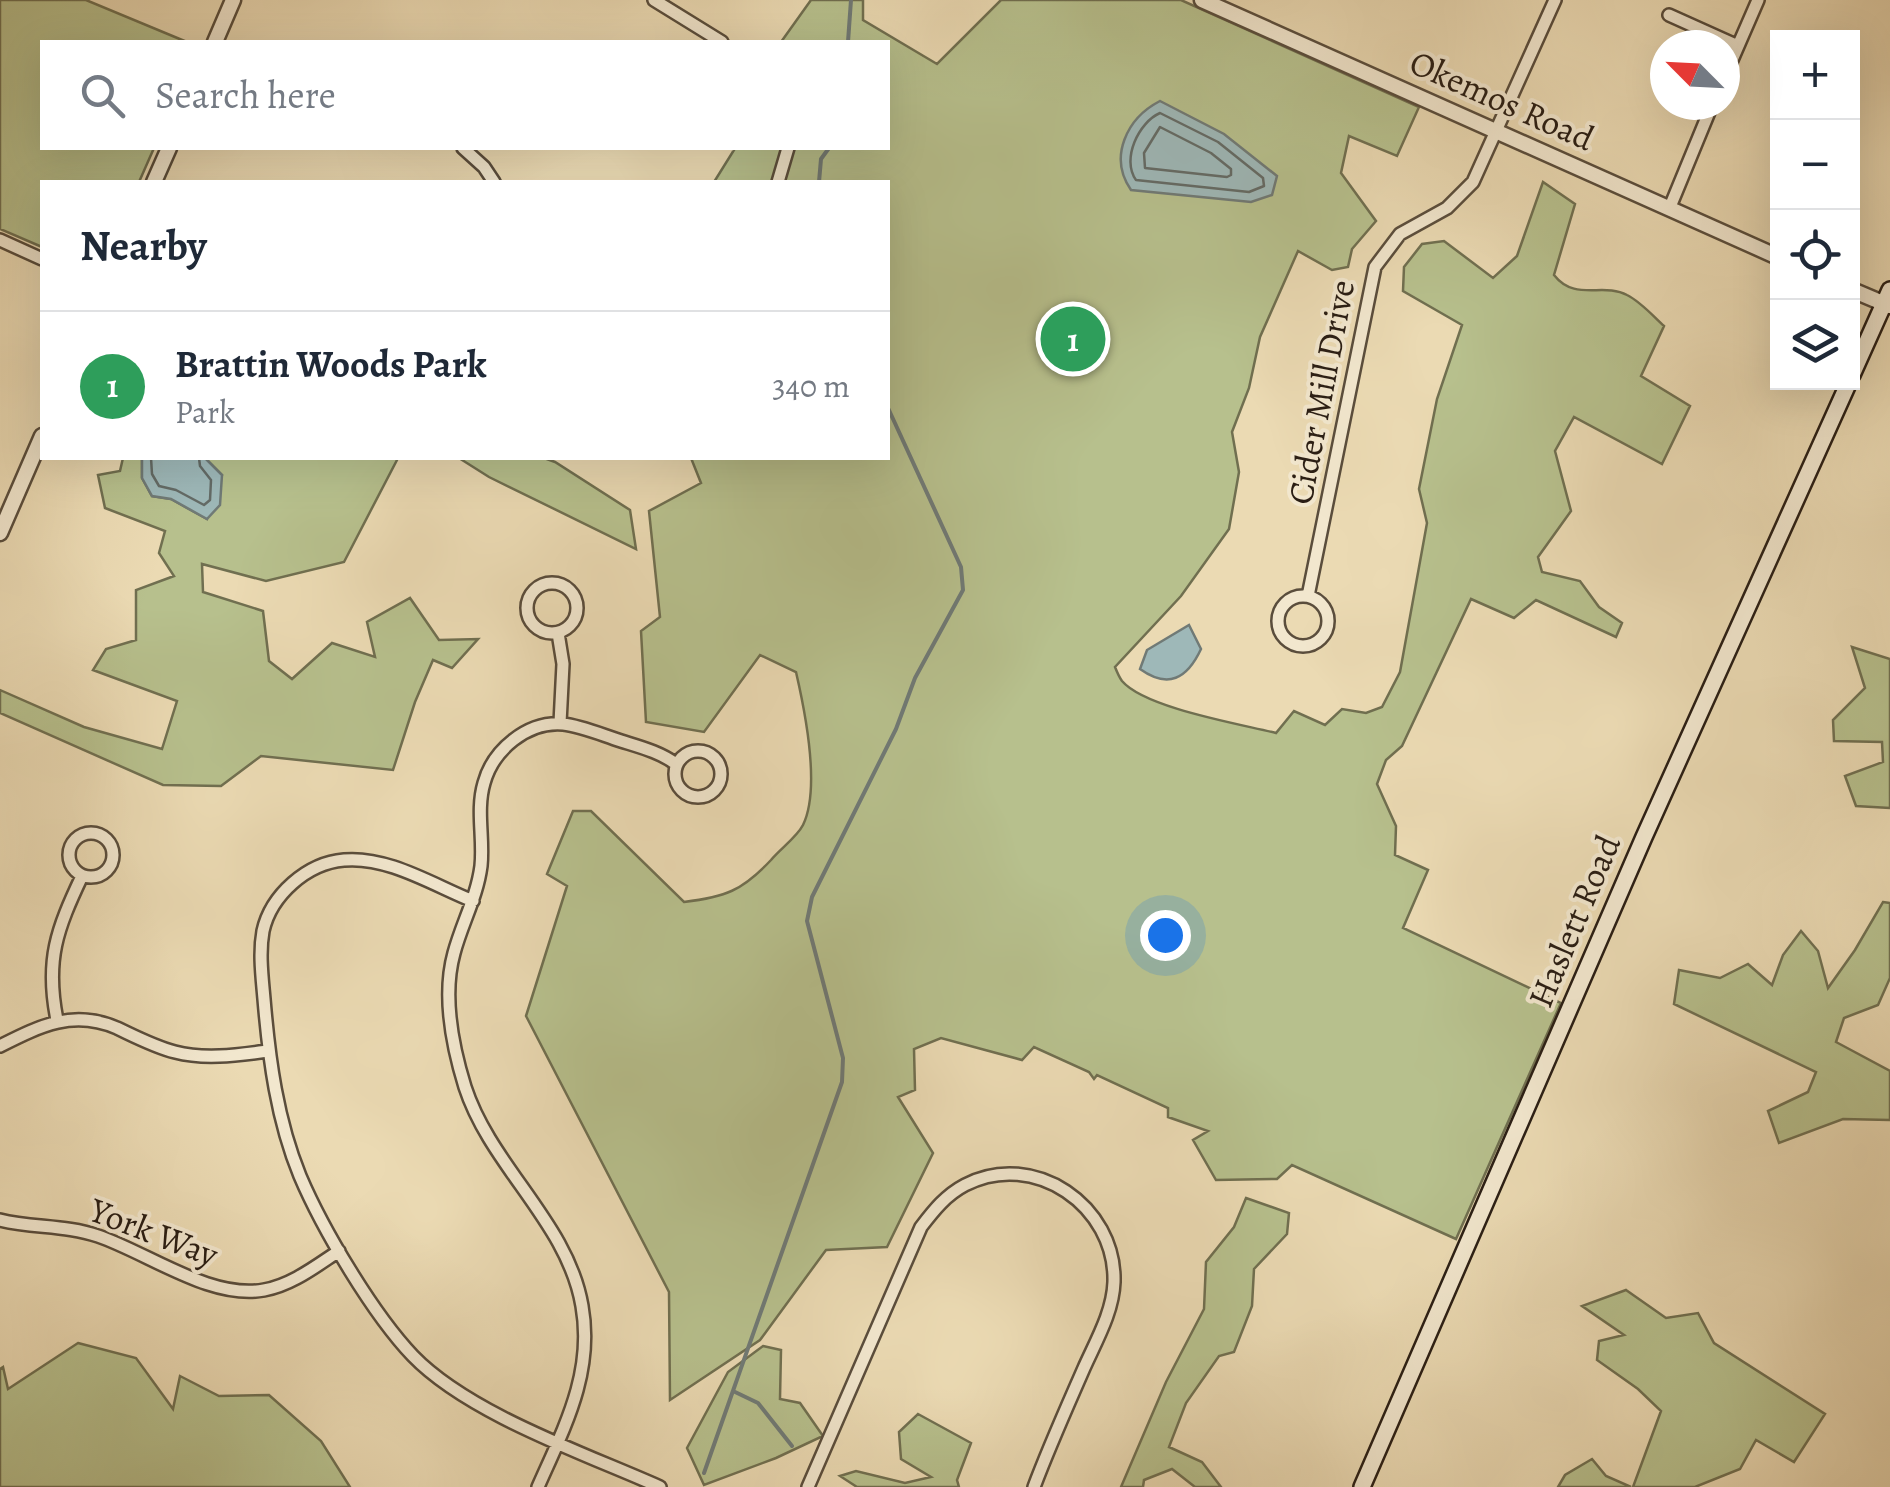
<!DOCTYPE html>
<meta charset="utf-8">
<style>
body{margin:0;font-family:Alegreya,serif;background:#f6f6f7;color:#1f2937}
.controls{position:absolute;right:30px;top:30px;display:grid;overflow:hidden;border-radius:0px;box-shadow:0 10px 40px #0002}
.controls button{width:90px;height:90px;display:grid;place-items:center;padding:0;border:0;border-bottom:2px solid #e0e1e3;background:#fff;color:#1f2937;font:50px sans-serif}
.compass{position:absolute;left:1650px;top:30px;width:90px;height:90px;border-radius:50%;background:#fff;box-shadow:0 10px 40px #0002;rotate:294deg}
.you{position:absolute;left:1165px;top:935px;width:35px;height:35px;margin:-25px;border:8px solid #fff;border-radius:50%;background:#1a73e8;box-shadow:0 0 0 15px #1a73e833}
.badge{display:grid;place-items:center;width:65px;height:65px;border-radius:50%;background:#8f2418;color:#fff;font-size:32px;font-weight:700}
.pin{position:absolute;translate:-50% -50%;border:5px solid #fff;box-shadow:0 2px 10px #0006}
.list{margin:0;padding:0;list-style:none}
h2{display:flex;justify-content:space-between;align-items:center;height:130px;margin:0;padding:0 40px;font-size:42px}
h2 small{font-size:32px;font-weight:400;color:#747a83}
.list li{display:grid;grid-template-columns:65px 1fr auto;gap:30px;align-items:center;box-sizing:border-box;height:150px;padding:0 40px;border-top:2px solid #e0e1e3}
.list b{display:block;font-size:38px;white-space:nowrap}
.list p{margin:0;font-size:32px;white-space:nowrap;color:#747a83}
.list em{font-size:32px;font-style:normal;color:#747a83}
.icon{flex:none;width:55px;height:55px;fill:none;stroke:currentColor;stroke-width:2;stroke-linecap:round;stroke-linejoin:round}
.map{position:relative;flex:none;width:1890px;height:1487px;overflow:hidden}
.search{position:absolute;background:#fff;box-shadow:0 10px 40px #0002;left:40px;top:40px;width:850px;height:110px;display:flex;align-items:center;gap:25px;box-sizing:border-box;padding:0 35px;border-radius:0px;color:#747a83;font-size:38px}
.panel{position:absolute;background:#fff;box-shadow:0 10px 40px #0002;left:40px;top:180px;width:850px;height:280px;border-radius:0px}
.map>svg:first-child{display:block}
.green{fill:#b7c08d;stroke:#706f50;stroke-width:2.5}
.water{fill:#9eb8b8;stroke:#707a76;stroke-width:2.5}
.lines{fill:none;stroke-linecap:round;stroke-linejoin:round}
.shore{stroke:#646b66;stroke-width:2.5}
.stream{stroke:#707a76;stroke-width:4}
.minor-casing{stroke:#5a4d3c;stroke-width:16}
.tertiary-casing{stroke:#5a4d3c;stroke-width:19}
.secondary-casing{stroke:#2a1e14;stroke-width:20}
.minor{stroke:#f2e7ce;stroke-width:11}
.tertiary{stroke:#f2e7ce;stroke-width:14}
.secondary{stroke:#f2e7ce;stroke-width:15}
.labels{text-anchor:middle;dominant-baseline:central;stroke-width:8;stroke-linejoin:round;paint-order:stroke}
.street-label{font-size:35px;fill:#2a1e14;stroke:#f2e7ce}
</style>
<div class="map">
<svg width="1890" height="1487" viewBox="0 0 1890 1487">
<rect width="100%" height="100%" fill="#ebdab3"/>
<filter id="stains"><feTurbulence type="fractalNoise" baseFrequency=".002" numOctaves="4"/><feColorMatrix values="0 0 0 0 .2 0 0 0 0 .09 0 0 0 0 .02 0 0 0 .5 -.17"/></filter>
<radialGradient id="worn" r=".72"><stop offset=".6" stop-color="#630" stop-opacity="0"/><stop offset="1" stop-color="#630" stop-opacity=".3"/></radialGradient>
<path class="green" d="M0 0H86L187 42H42V148H154L139 182H42V247L0 229Z
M811 0H863V20L937 64 1001 0H1181L1419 107 1397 156 1349 136 1341 173 1376 221 1352 249 1348 267 1332 270 1298 251 1260 337 1249 388 1232 432 1239 472 1229 529 1181 596 1115 667C1117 672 1119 677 1122 681 1145 708 1240 724 1276 733L1294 711 1325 725 1342 709 1366 713 1382 707 1400 672 1427 523 1419 489 1437 399 1462 325 1403 291 1404 267 1422 244 1444 241 1493 278 1517 256 1543 182 1575 204 1554 275C1575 302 1603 282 1627 295 1641 302 1653 316 1664 326L1641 376 1690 406 1662 464 1574 417 1555 451 1571 511 1538 557 1542 572 1580 581 1599 607 1622 623 1616 637 1536 600 1514 618 1471 599 1402 746 1386 760 1377 784 1396 826 1395 855 1428 870 1403 928 1561 1003 1456 1239 1292 1165 1277 1179 1216 1180 1193 1140 1208 1131 1168 1117V1108L1097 1075 1094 1079 1089 1072 1034 1047 1022 1060 941 1038 914 1049 915 1090 898 1097 933 1153 887 1247 826 1250 760 1340 670 1400 669 1292 526 1016 567 886 547 874 573 811H591L684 902C725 897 742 891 771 860 780 849 797 837 803 825 821 788 805 711 796 672L760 655 704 732 646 722 641 631 660 617 649 511 701 483 691 458H888V182H714L734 150 730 148H888V42H781Z
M123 458H142V478L152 496 171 499 207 519 222 475 205 458H398L344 562 266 581 202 564 203 592 263 611 269 661 292 679 332 643 375 657 367 622 410 598 439 640 478 639 452 668 433 660 415 702 393 770 261 756 221 786 163 785 0 713V690L84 727 162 749 177 701 93 670 106 649 136 640V590L174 576 159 553 165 531 105 508 98 475 120 471Z
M459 458H544L555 462 630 510 636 549 489 477Z
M1852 647 1890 659V808L1856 806 1845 776 1883 762 1882 742 1834 741 1833 720 1865 688Z
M1883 902 1890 903V978L1878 1005 1844 1018 1836 1042 1890 1071V1120L1843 1119 1779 1143 1768 1111 1808 1092 1816 1072 1674 1004 1679 970 1720 978 1748 964 1772 985 1783 955 1801 931 1818 951 1828 988 1855 950Z
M1246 1198 1289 1213 1287 1234 1254 1269 1252 1306 1234 1352 1219 1356 1186 1403 1169 1447 1202 1462 1221 1487H1195L1172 1469 1144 1480 1143 1487H1121L1166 1382 1204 1309 1206 1262 1234 1227Z
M1626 1290 1666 1318 1698 1313 1714 1343 1825 1414 1794 1462 1756 1440 1740 1469 1695 1487H1633L1661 1411 1638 1389 1597 1360 1599 1341 1624 1335 1582 1306Z
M78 1343 136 1358 173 1409 180 1376 219 1396 269 1395 321 1441 350 1487H0V1369L3 1367 8 1389Z
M763 1346 781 1350 780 1399 800 1403 823 1436 776 1458 704 1485 687 1448 728 1372Z
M918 1414 971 1443 957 1480 959 1487H857L840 1476 856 1471 905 1483 931 1477 901 1459 899 1432Z
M1592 1459 1606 1476 1631 1487H1558L1565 1475Z"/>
<path class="water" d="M1160 101 1224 134 1277 176 1272 195 1251 202 1131 190C1108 157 1127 118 1160 101Z
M142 458H205L222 475 220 505 207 519 171 499 152 496 142 478Z
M1189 625 1201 649C1187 679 1168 689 1140 669L1147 650Z"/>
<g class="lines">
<path class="shore" d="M1160 113 1218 142 1263 178 1264 186 1249 192 1136 180C1121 159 1139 122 1160 113Z
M1160 127 1211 153 1231 169V175L1227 177 1145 168 1144 153Z
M151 458 152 474 159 486 176 490 204 505 210 500 211 480 200 466 199 458"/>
<path class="stream" d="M848 42 851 0
M819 182 821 159 829 148
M733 1391 758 1403 792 1446
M704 1473 842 1082 843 1058 807 921 812 897 896 729 915 678 963 590 961 567 888 408"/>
<g class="minor-casing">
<path id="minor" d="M654 0 722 42
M1669 15 1738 46
M1725 76 1758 0
M463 148 484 167 494 182
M778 182 788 148
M1670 207 1712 105
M0 240 42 259
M527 608a25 25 0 1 1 50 0a25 25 0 1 1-50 0Z
M1278 621a25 25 0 1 1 50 0a25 25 0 1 1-50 0Z
M1308 596 1375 267 1400 234 1447 208 1473 182 1555 0
M558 633 563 664 560 723
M675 774a23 23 0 1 1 46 0a23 23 0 1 1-46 0Z
M69 855a22 22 0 1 1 44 0a22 22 0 1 1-44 0Z
M473 901C433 885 388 856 344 860 307 863 271 895 263 931 259 953 262 976 264 999 269 1059 277 1120 300 1176 323 1230 373 1314 413 1356 469 1414 586 1454 660 1487
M57 1020C45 960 57 929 82 876
M0 1046C40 1026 73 1009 117 1028 136 1037 155 1047 175 1052 205 1060 238 1055 268 1051
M0 1220C32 1228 66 1225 98 1236 148 1253 211 1300 264 1290 292 1285 316 1266 339 1251
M538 1487C564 1428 594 1373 582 1306 568 1223 491 1167 465 1087 452 1045 442 996 454 953 462 923 477 897 481 866 484 838 476 810 484 783 493 750 527 721 563 724 582 726 602 735 621 741 640 747 660 752 676 764
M808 1487 921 1227C934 1210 946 1195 965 1185 1034 1149 1116 1206 1114 1282 1113 1312 1096 1341 1084 1368 1067 1407 1049 1447 1034 1487"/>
</g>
<g class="tertiary-casing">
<path id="tertiary" d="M1202 0 1778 257
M215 42 233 0
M154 182 169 148
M1852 290 1890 306
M0 533 42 436"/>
</g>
<g class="secondary-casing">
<path id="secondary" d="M1852 375 1890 290
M1362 1487 1644 837 1849 382"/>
</g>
<use href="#minor" class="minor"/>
<use href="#tertiary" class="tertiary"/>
<use href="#secondary" class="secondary"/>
</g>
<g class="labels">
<g class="street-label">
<text transform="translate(1502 100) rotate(24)">Okemos Road</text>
<text transform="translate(1321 392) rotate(-79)">Cider Mill Drive</text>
<text transform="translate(1574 921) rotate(-67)">Haslett Road</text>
<text transform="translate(154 1232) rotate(21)">York Way</text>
</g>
</g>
<rect width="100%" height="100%" filter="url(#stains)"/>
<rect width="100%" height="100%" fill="url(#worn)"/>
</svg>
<div class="controls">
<button>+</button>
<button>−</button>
<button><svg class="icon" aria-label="locate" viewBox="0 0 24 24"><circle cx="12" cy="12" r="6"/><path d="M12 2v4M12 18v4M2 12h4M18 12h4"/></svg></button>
<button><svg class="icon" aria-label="layers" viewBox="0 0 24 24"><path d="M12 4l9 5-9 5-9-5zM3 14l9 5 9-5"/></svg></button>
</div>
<svg class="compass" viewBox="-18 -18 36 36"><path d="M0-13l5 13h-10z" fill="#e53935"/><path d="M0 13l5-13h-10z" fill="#747a83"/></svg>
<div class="you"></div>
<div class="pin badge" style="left:1073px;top:339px;background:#2e9e5b">1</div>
<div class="search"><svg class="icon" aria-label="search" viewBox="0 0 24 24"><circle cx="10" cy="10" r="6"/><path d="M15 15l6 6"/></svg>Search here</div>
<section class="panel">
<h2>Nearby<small></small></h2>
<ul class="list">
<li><span class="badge" style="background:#2e9e5b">1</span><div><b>Brattin Woods Park</b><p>Park</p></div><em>340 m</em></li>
</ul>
</section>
</div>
